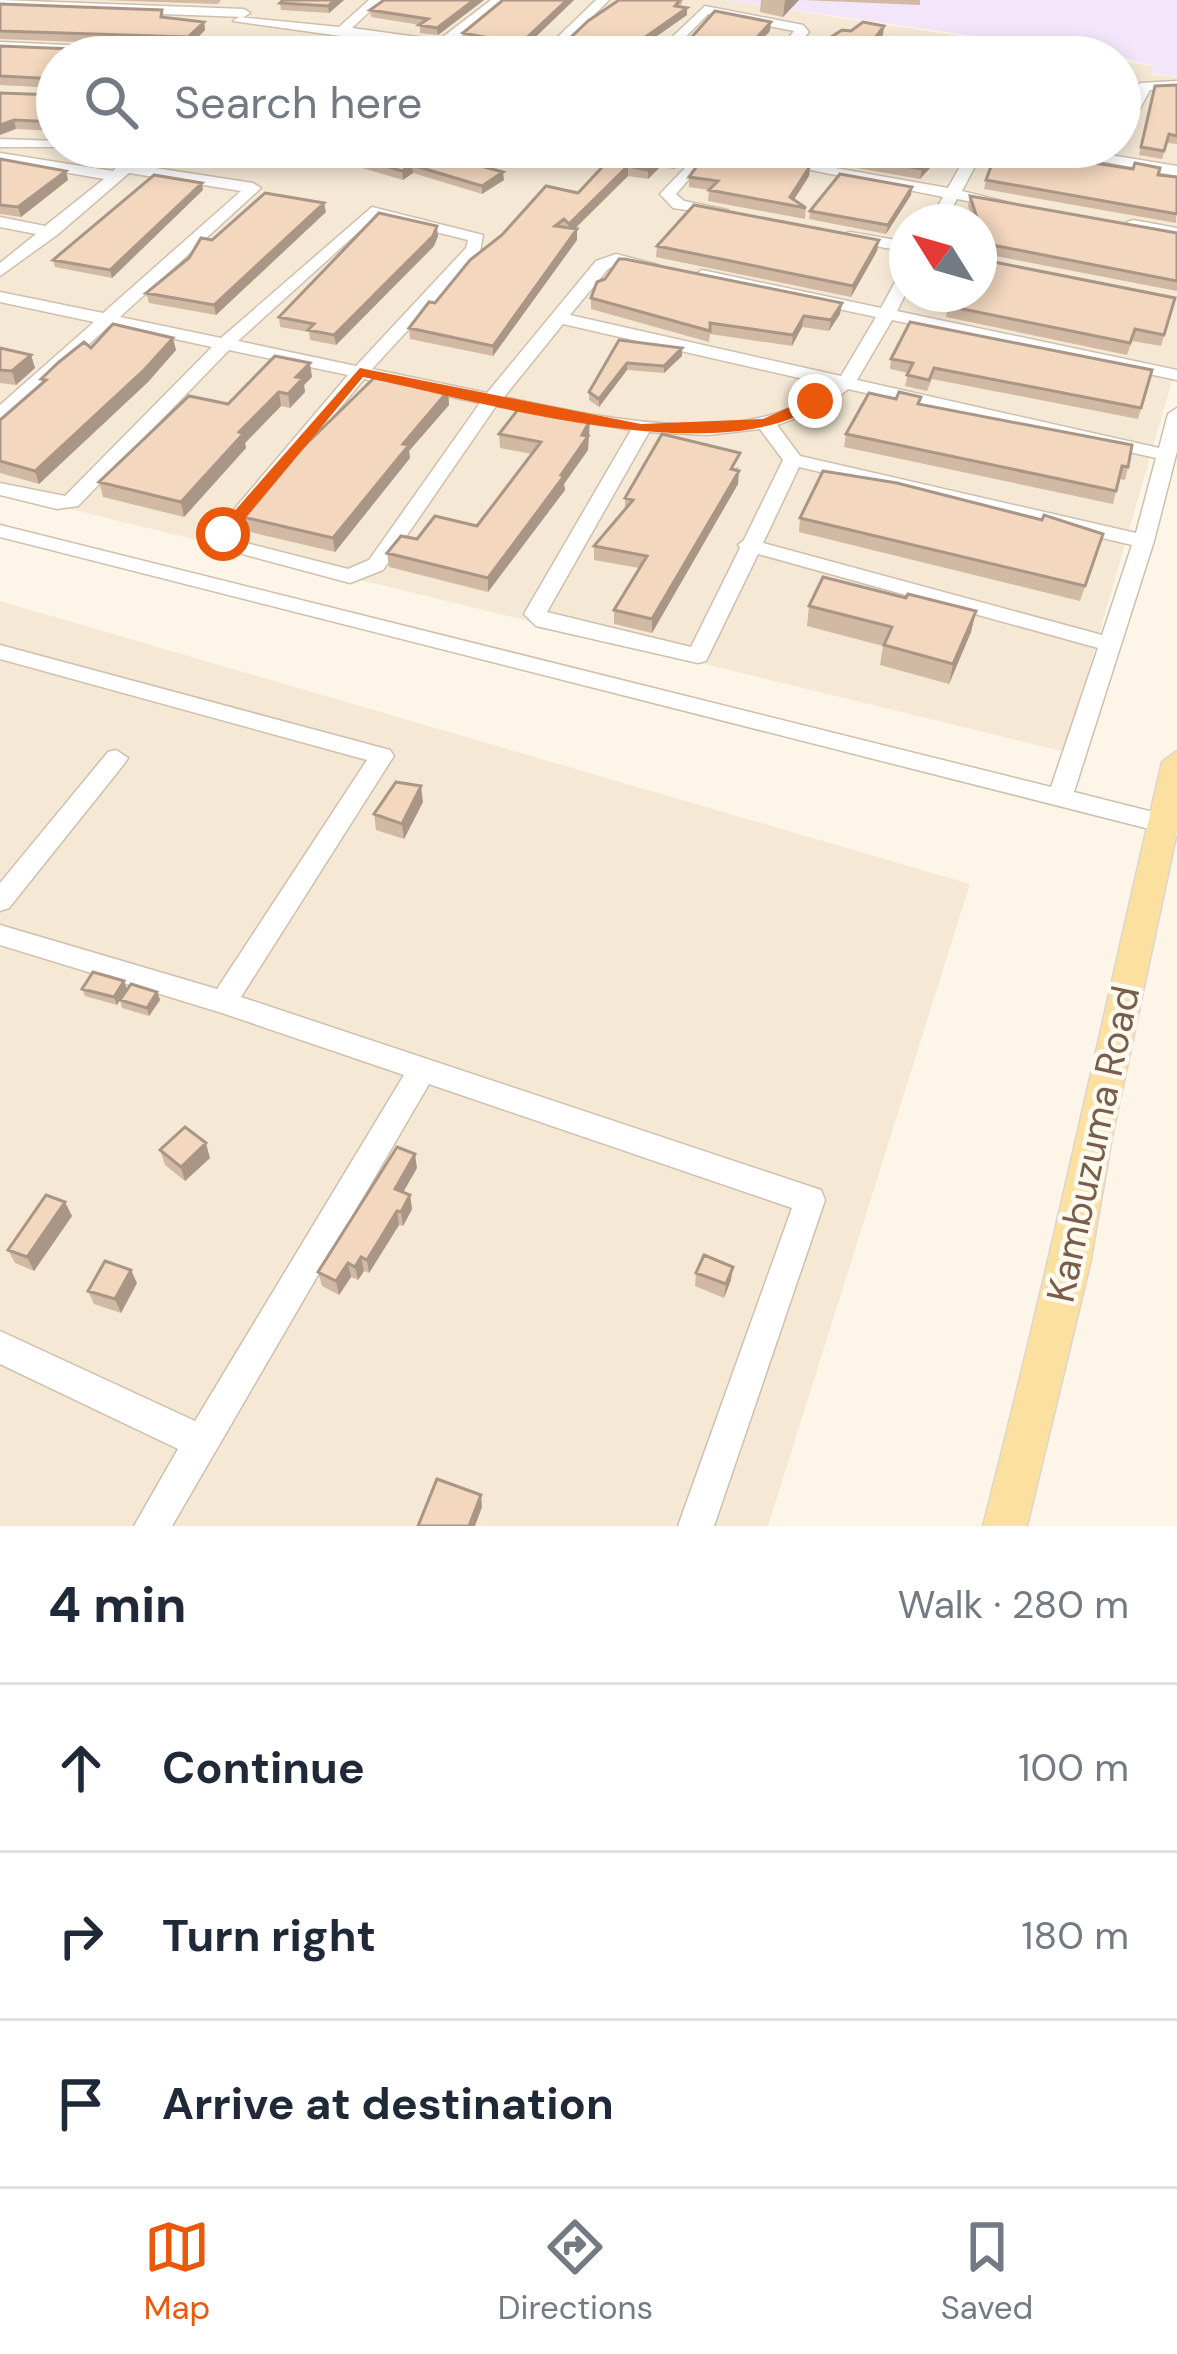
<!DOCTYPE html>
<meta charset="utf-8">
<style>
body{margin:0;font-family:"DM Sans",sans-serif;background:#f2f2f3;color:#1f2937}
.compass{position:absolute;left:889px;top:204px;width:108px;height:108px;border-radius:50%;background:#fff;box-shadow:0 6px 18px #0003;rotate:307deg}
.stop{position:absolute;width:36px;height:36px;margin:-27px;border:9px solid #ea580c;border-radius:50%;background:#fff}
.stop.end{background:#ea580c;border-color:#fff;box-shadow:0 3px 12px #0008}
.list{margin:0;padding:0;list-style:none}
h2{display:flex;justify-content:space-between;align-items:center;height:156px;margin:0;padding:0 48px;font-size:51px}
h2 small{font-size:39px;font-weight:400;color:#747a83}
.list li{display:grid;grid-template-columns:78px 1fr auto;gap:36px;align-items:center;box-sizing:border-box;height:168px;padding:0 48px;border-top:3px solid #e0e1e3}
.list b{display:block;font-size:45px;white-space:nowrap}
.list em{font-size:39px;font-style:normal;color:#747a83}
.icon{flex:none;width:66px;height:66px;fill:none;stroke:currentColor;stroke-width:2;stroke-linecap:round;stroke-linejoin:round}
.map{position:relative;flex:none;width:1177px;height:1526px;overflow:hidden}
.search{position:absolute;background:#fff;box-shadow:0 6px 18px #0003;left:36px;right:36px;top:36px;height:132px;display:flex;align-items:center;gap:30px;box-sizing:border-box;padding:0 42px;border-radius:66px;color:#747a83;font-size:45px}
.sheet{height:660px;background:#fff}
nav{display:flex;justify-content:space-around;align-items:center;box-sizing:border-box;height:168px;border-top:3px solid #e0e1e3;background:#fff;font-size:33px;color:#747a83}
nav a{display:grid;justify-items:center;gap:6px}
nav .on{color:#ea580c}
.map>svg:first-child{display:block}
.residential{fill:#f5e9d6;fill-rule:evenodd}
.education{fill:#f3e5fa}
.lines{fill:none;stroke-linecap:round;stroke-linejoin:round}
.minor-casing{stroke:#cfbfad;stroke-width:3}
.major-casing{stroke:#dcd5d0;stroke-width:3}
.minor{fill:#fff;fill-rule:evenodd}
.major{fill:#fce0a0;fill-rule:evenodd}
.wall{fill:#d1b9a4}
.shaded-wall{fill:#aa9686}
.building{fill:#f3d7bf;stroke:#aa9686;stroke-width:3}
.route{fill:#ea580c}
.labels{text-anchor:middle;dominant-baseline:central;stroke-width:9;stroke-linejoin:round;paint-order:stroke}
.near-street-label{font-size:39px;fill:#785e4b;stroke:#fffaef}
</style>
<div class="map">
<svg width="1177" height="1526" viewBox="0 0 1177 1526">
<rect width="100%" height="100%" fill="#fdf6e8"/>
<path class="residential" d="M0 0H724L1097 57H57V147H1120V61L1153 66 1152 74 1177 77V364L1065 752 0 492ZM907 222H979V294H907Z
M0 601 970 884 768 1526H0Z"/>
<path class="education" d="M724 0H1177V77L1152 73 1153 66 1120 57Z"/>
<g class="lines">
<g class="minor-casing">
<path id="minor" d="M0 0 244 9 250 13 244 17 0 8Z
M369 0H382L352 28 439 40 491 0H505L453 43 523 57H492L233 21 239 17 339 27Z
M596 0H609L552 57H537Z
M705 6 803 25 809 32 788 57H774L794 31 708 14 666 57H651Z
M0 42 88 46 95 50 88 54 0 50Z
M936 45 989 53 996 57 936 53 899 57Z
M140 48 212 51 219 55H135L133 52Z
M1177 81V89L1150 90 1127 132 1120 136V119L1140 83Z
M0 139 57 141V147H63H0Z
M91 147H150L136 165 253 183 261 188 120 317 221 338 372 207 483 235 480 252 372 369 487 393 596 261 616 254 658 265 650 270 618 264 608 269 570 315 841 376 876 317 702 280 694 275 702 270 881 308 899 275 907 270V291L897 311 1177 370V380L892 320 857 380 1159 448 1168 414 1177 408V451L1154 541 1074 792 1177 818V836L0 537V525L1051 787 1098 648 758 554 706 661 698 663 536 626 524 614 631 430 496 406 383 570 350 583 220 548 211 537 214 533 348 375 229 350 78 506 57 509 0 495V483L65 496 212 347 110 325 7 419 0 421V405L94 322 0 302V292L103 313 241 191 129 173 57 235 0 276V263L36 234 0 227V217L45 226 104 179 0 161V153L113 171 130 153 98 151ZM375 217 468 240 466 248 356 366 238 341ZM563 324 830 385C747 453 600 417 504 397ZM364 379 480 403 369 560 348 569 234 540 232 537ZM848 389 1156 458 1136 533 800 456 777 425 826 407ZM760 429 783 460 744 540 738 545 740 548 691 647 547 612 649 432 708 435ZM799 467 1132 545 1102 635 763 543Z
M520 147H539V148L532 152Z
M971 147H985L962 191 1006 202 998 207 957 199 945 222H929L943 197 772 162 779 158 948 188Z
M1029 147H1062L1177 166V176Z
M704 148 738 151 745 155 738 159 708 157 676 194 684 201 728 210V216L673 208 660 194Z
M1133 220 1177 228V238L1127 228V222Z
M850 232 907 242V252L844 240V234Z
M0 645 390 750 394 756 390 762 241 997 821 1190 825 1200 714 1526H678L792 1208 429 1084 172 1526H134L178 1449 0 1364V1331L195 1421 404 1075 222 1013 0 945V925L217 989 367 760 0 659Z
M116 750 128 758 124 764 9 908 0 911V883L108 752Z"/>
</g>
<g class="major-casing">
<path id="major" d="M1177 751V832L1112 1137 1090 1264 1027 1526H983C1048 1273 1103 1017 1162 762Z"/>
</g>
<use href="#minor" class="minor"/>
<use href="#major" class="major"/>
</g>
<path class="wall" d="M103 0H221L218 4Z
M283 0H344L329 13 281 10 280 3Z
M484 0 438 35 420 33V25L371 17 370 10Z
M574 0 520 52 463 40V33Z
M619 0H683L680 7 687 15 627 57H612L565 50V43Z
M761 0H799L783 17 760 12Z
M803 0H920V5Z
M0 4 162 10 163 17 204 22 205 30 189 46 0 39Z
M0 46 172 53 173 57H57V131L16 129 0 93 55 95 56 88 0 85Z
M1177 85V144L1167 143 1162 159 1139 155 1155 86Z
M241 147H273L264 154Z
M324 147 504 180 482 194 413 173 403 180 325 157Z
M621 147H693L674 169 660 167 648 179 628 176 575 229 577 240 493 356 410 339 409 328 435 303 578 193Z
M739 147H828L819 161Z
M852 157 939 158 920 179 851 167Z
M0 159 68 180 21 217 0 214Z
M1082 161 1177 177 1176 223 984 189 986 180 1001 162Z
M809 176 794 200 806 208 805 219 708 201 709 190 689 187V177Z
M912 187 911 195 886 234 809 219 810 211Z
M203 190 112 278 55 267 53 260Z
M970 196 1177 233V291L985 254 979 251V222H925L927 214 947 217H972L968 206Z
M326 212 216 315 149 303 146 293 212 240Z
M438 236 434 246 336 345 310 340 309 332 280 327 279 317Z
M879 240 877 251 851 297 656 257 657 246Z
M591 298 842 303 840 314 829 331 802 327 792 346 710 334 709 342 591 309Z
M1175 298 1161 346 1132 341 1127 355 946 317 948 306Z
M619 340 682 348V356L664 373 627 370 599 407 589 400V392Z
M0 348 31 355 35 368 16 385 0 383Z
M91 348 176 350 148 382 39 484 0 473V420L42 383 41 379Z
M891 359 1152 370 1138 419 932 379 927 391 905 386 908 373 890 369Z
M312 377 304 385 305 392 290 408 281 406 245 443 246 448 184 517 103 497 99 482 228 404Z
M448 391 449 405 409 451 410 458 335 552 246 531 243 517Z
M921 397 919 404 1128 467 1125 480 1119 479 1113 504 844 447 846 434 896 399Z
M499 434H590L588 438V450L564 484 565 490 488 592 389 567 387 553 417 539 477 526 532 454 500 448Z
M739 467 737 470 738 484 652 633 614 624V610L639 568 594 560V546L625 510V498Z
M800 518 1103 534 1080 601 799 532Z
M906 598 976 611 971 632 949 684 880 665 883 646 807 626 809 606Z
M423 802 404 839 376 830 374 814Z
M82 989H127L117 1005 85 996Z
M157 992 160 1000 149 1016 122 1008 120 1000Z
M160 1150 210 1158 185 1181 165 1165Z
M417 1168 403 1192 410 1195 412 1209 403 1226 399 1225 369 1273 364 1271 358 1280 351 1277 339 1295 322 1286 318 1272Z
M65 1202 72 1216 34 1271 15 1263 8 1250Z
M696 1273 731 1280 724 1298 695 1286Z
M137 1283 121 1313 94 1304 88 1291Z"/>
<path class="shaded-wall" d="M335 0H344L329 13 328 6Z
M474 0H484L438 35 437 28Z
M567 0H574L520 52V44Z
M785 0H799L783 17Z
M687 8V15L627 57H624V52Z
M204 22 205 30 189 46 188 37Z
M771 22 770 31 747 57H739Z
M884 26 883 35 866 57H861Z
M14 120 16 129 0 135V125Z
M685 147H693L674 169V159Z
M942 147H945L939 158 920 179 922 169Z
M661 157 660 167 648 179V170Z
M412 165 413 173 403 180 402 171Z
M628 166V176L569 234V224Z
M810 166 809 176 789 207 790 197Z
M66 171 68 180 21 217 18 207Z
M503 172 504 180 482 194V186Z
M202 183 203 190 112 278 110 270Z
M912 187 911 195 886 234 888 225Z
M324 203 326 212 216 315 214 305Z
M437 226 438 236 434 246 336 345 334 335Z
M577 229V240L493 356V346Z
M879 240 877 251 851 297 853 286Z
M842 303 840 314 829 331 831 320Z
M804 316 802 327 792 346 793 335Z
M173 338 176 350 148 382 39 484 35 471Z
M682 348V356L664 373V366Z
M31 355 35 368 16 385 12 371Z
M310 363 312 377 304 385 305 392 290 408 288 394 296 377Z
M627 363V370L599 407V399Z
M448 391 449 405 409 451 410 458 335 552 333 538 403 444Z
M279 392 281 406 245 443 246 448 184 517 181 502 239 432Z
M590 420 588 450 564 484 565 490 488 592V578L561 475Z
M739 471 738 484 652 633V619Z
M976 611 971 632 949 684 953 664Z
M421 786 423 802 404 839 402 824Z
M124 981 127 989 117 1005 114 997Z
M157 992 160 1000 149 1016 147 1008Z
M206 1143 210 1158 185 1181 181 1167Z
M415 1154 417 1168 397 1203 395 1189Z
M410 1195 412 1209 403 1226 401 1212Z
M65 1202 72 1216 34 1271 27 1257Z
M397 1211 399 1225 369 1273 367 1260Z
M361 1257 364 1271 358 1280 355 1267Z
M348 1263 351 1277 339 1295 336 1281Z
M733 1267 731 1280 724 1298 726 1284Z
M131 1270 137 1283 121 1313 115 1299Z
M481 1495 482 1507 475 1526H469Z"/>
<path class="building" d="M283 0H335L328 6 280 3Z
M384 0H474L437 28 419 25 428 19 370 10Z
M503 0H567L520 44 463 33Z
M619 0H680L675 6 687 8 624 52 565 43 588 21Z
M0 4 162 10 161 17 204 22 188 37 0 31Z
M715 11 771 22 739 57H674Z
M863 22 884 26 861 57H800L842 30 851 31Z
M332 38 386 49 398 39 509 52 504 57H295Z
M0 46 172 53 168 57H57V79L0 76Z
M938 49 1005 56 932 57Z
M1053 54 1082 57H1053Z
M57 85V122L14 120 0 125V93L55 95Z
M1177 85V136L1169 134 1164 151 1141 147 1155 86Z
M324 147H404L426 151 503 172 482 186 412 165 402 171 324 148Z
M621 147H685L674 159 661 157 648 170 628 166 569 224 564 219 555 226 577 229 493 346 409 328 429 302 435 303 470 260 502 235 546 186 578 193Z
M797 147H823L820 151Z
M861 147H942L922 169 852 157Z
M1004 147H1055L1083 153 1082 161 1133 169 1135 163 1160 168 1158 175 1177 177V214L986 180 993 161 1001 162Z
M716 149 810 166 790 197 806 208 709 190 718 181 689 177 707 152Z
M0 159 66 171 18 207 0 205Z
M840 174 912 187 888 225 810 211Z
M154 175 202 183 110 270 53 260Z
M265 193 324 203 214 305 146 293 189 258 201 238 212 240Z
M970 196 1177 233V281L987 244 979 241V222H930L925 220 927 214 947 217 952 212 977 218Z
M694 205 879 240 853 286 657 246Z
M379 213 437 226 433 236 334 335 308 330 314 324 279 317Z
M619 259H625L842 303 831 320 804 316 793 335 710 323V331L591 298 597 282 605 279Z
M979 259 1175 298 1164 335 1135 329 1130 343 948 306 954 294H979Z
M910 322 1152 370 1141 408 934 368 929 380 907 375 913 363 891 359Z
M113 324 173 338 145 369 35 471 0 461V420L46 380 41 379 59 362 84 342 91 348Z
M619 340 682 348 664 366 627 363 599 399 589 392Z
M0 348 31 355 12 371 0 370Z
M275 356 310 363 296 377 303 378 288 394 279 392 239 432 243 434 181 502 99 482 189 396 228 404Z
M374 378 448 391 403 444 409 445 333 538 243 517 300 450Z
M899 392 921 397 918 404 1132 445 1128 467 1122 466 1116 491 846 434 869 393 896 399Z
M520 407 590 420 582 435 588 436 561 475 564 476 488 578 387 553 401 536 417 539 435 516 477 526 541 442 499 434Z
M662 434 740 453 731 469 739 471 652 619 614 610 647 556 594 546 633 500 625 498Z
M823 471 897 483 1042 520 1044 515 1103 534 1085 586 800 518Z
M823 577 906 598 908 594 976 611 953 664 884 645 892 627 809 606Z
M396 782 421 786 402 824 374 814Z
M93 972 124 981 114 997 82 989Z
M131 984 157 992 147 1008 120 1000Z
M185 1127 206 1143 181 1167 160 1150Z
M397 1147 415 1154 395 1189 410 1195 401 1212 397 1211 367 1260 361 1257 355 1267 348 1263 336 1281 318 1272Z
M46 1195 65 1202 27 1257 8 1250Z
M704 1255 733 1267 726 1284 696 1273Z
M105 1261 131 1270 115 1299 88 1291Z
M437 1479 481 1495 469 1526H418Z"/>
<path class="route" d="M360 368 641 424 763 419 810 398 823 401C726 476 477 400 363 377L229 538H217V531Z"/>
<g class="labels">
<g class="near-street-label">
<text transform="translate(1093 1144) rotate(-78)">Kambuzuma Road</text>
</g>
</g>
</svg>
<svg class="compass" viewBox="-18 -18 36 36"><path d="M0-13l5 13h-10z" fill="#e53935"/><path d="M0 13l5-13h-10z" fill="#747a83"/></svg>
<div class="stop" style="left:223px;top:534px"></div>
<div class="stop end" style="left:815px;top:401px"></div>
<div class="search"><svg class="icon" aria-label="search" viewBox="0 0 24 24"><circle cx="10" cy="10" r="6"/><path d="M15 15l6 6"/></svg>Search here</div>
</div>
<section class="sheet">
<h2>4 min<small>Walk · 280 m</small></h2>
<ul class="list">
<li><svg class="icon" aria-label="ahead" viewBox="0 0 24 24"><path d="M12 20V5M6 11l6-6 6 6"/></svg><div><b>Continue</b></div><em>100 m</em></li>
<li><svg class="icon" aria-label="right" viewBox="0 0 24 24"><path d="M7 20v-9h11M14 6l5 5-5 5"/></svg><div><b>Turn right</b></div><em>180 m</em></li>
<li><svg class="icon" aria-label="arrive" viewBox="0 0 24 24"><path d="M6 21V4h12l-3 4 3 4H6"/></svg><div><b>Arrive at destination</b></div></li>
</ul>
</section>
<nav>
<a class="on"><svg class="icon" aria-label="map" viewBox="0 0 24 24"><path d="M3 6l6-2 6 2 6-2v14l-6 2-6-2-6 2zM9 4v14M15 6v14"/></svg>Map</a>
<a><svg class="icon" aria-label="directions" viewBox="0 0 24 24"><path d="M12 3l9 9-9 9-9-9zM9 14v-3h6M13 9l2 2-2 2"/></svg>Directions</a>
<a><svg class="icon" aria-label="saved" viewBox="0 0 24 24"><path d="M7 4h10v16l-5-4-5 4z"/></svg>Saved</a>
</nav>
